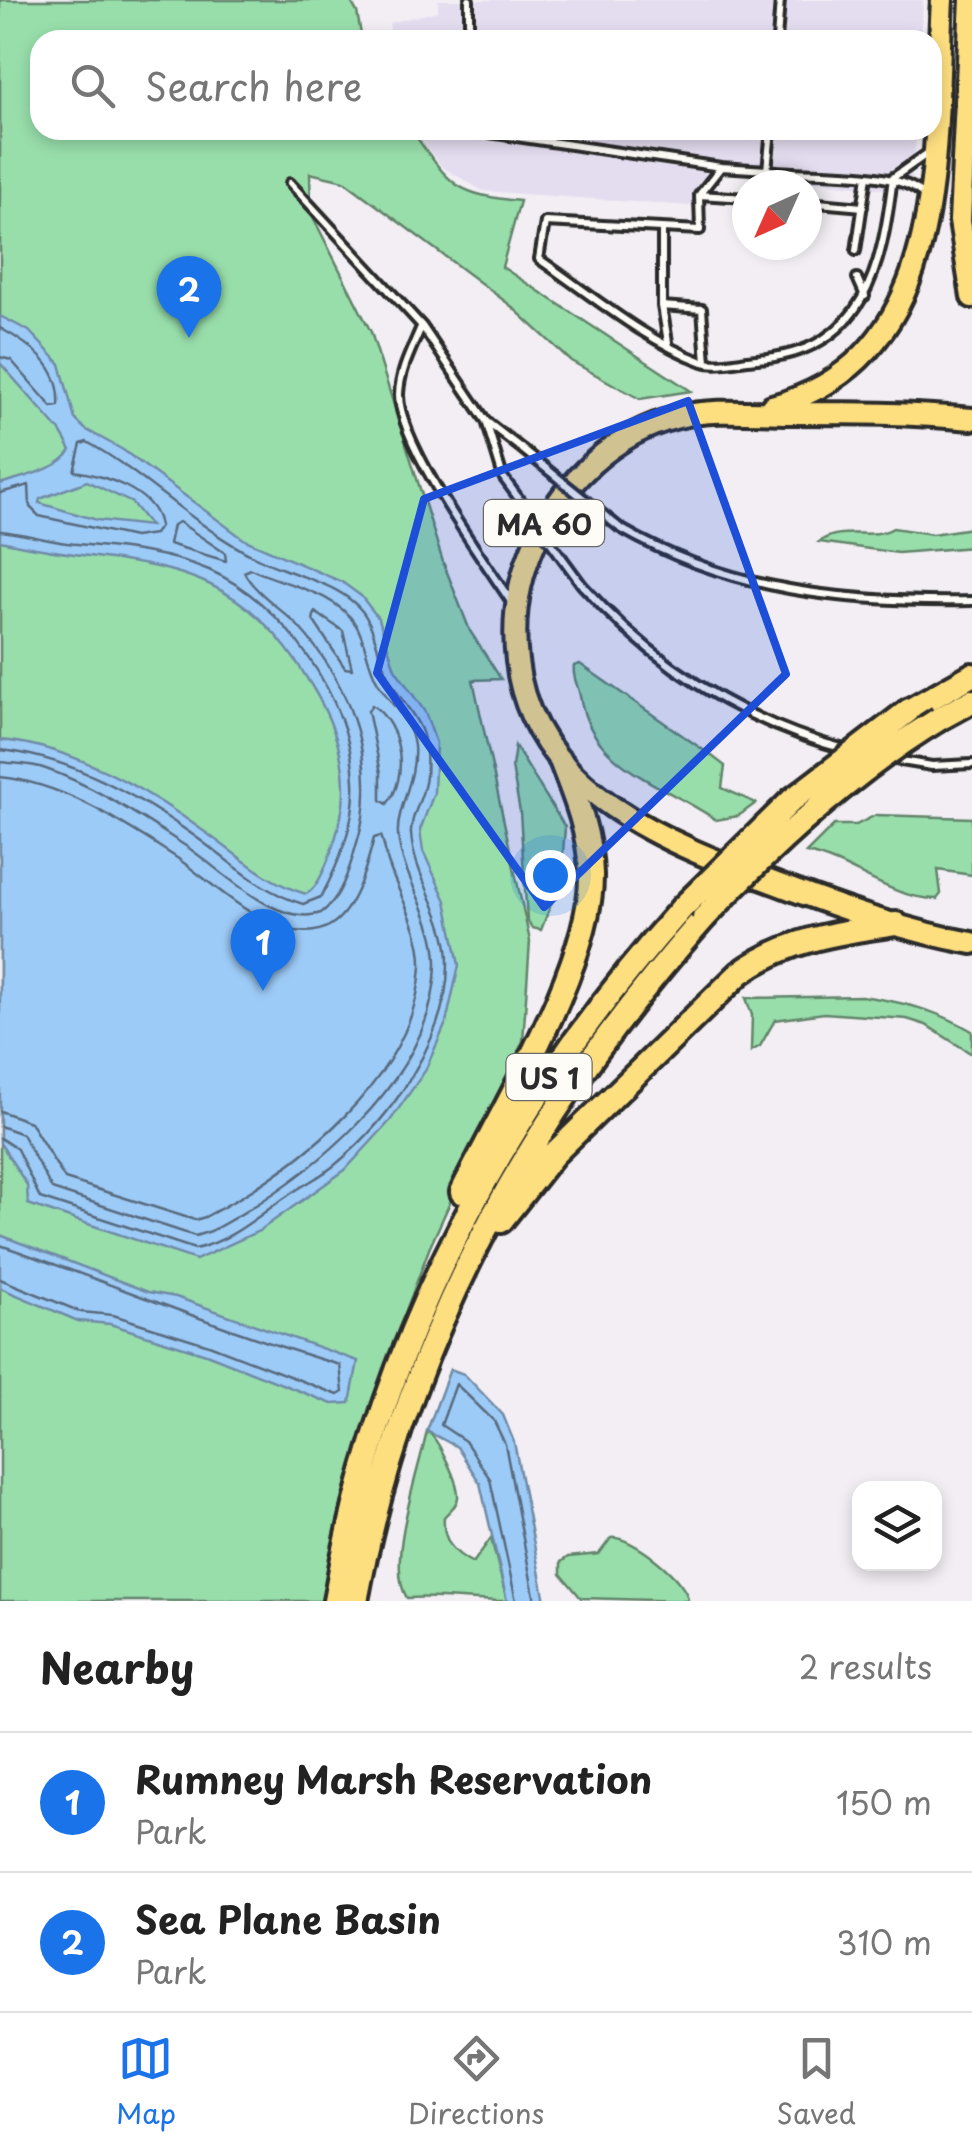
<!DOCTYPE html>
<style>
body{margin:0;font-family:"Playpen Sans",sans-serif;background:#f6f6f6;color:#222}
.controls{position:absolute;right:30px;bottom:30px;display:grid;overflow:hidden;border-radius:20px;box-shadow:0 5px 15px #0003}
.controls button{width:90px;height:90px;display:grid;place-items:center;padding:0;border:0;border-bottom:2px solid #e0e0e0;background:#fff;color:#222;font:50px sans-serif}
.compass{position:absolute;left:732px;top:170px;width:90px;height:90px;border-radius:50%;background:#fff;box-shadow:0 5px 15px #0003;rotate:225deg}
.you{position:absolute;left:550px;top:875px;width:35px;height:35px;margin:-25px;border:8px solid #fff;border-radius:50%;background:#1a73e8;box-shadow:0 0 0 15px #1a73e833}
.badge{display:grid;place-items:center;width:65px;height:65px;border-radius:50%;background:#1a73e8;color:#fff;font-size:32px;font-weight:700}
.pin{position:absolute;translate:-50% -82px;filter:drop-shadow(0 2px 5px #0008)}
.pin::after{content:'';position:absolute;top:52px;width:35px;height:30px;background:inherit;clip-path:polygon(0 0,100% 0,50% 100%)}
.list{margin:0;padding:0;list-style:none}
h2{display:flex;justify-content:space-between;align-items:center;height:130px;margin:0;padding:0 40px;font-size:42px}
h2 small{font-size:32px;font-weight:400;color:#767676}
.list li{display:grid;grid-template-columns:65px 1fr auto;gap:30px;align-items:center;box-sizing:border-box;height:140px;padding:0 40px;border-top:2px solid #e0e0e0}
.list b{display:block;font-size:38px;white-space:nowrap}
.list p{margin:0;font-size:32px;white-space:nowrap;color:#767676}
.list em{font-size:32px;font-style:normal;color:#767676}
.icon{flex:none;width:55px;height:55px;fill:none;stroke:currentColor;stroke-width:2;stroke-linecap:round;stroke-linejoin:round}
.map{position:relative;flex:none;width:972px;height:1601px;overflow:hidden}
.search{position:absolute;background:#fff;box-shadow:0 5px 15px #0003;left:30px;right:30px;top:30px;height:110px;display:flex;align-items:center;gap:25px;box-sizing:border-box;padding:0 35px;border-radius:30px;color:#767676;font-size:38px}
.sheet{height:410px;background:#fff}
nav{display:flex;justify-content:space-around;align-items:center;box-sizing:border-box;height:140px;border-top:2px solid #e0e0e0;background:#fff;font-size:28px;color:#767676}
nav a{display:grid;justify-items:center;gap:5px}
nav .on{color:#1a73e8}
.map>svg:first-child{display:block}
.built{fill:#e4ddf0}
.green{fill:#98deab;stroke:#62846b;stroke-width:2.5}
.water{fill:#9dcbf8;stroke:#6f8ba6;stroke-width:2.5;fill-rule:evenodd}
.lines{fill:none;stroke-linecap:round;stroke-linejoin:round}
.shore{stroke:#596b7d;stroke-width:2.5}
.service-casing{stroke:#2b2b2b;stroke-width:14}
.trunk-casing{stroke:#2b2b2b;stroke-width:28}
.motorway-casing{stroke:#2b2b2b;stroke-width:30}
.service{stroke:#fdfcf7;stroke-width:6}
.trunk{stroke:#fedf80;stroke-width:20}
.motorway{stroke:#fedf80;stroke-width:22}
.service-bridge-casing{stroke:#2b2b2b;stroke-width:14;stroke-linecap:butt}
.motorway-bridge-casing{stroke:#2b2b2b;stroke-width:30;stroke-linecap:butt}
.service-bridge{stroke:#fdfcf7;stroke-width:6}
.motorway-bridge{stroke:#fedf80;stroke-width:22}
.marked{fill:#1d4ed8;fill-opacity:0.2;stroke:#1d4ed8;stroke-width:8;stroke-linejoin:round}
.labels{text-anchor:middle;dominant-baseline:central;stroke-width:10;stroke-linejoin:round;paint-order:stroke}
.shield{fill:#fdfcf7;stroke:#6a6a68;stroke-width:2.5}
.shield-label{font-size:28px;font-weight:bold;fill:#2b2b2b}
</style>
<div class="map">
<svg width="972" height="1601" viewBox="0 0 972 1601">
<rect width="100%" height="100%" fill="#f2eef4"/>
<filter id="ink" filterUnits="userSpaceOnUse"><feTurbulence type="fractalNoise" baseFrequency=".01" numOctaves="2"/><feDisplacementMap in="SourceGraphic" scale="20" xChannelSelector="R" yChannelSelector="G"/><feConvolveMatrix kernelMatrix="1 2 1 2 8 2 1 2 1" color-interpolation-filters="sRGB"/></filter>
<g filter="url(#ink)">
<path class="built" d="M438 0H923L921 40H392L389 23 438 11Z
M413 130H917L910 192 706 170 703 207 483 191 442 167Z"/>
<path class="green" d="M0 0H350L357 12 362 40H40V130H411C452 184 450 194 520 201L502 267 691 391 640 399 571 361 510 305 344 181 310 173 311 213 371 332 443 562 470 631 501 679 473 680 530 941 523 1041 429 1249 391 1351 344 1500 323 1601H0Z
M893 528 932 534 972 528V547L898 553 819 542C842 525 871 541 893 528Z
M580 664 712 756 725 766 722 788 756 803 738 816 716 820C664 784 591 768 580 696 578 685 572 677 574 666Z
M515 746 565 827 561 879 541 930 532 928 527 920 520 812 512 767Z
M876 815 972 818V875L938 870 941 894 937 899C889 899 853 862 806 853L834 825H856Z
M862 996C902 1002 937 1010 972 1031V1054L926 1025 907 1019 824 1013 775 1020 760 1046 751 1051 752 1015 746 998Z
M427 1431C438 1438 459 1483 458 1497 458 1505 449 1511 444 1517 442 1540 453 1553 473 1563L491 1538 507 1601C472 1601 442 1596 407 1598 385 1565 419 1471 427 1431Z
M611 1538C631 1535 689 1582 688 1601L581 1598 561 1574V1562L568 1557 599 1554Z"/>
<path class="water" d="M0 316 29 331 60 364 75 419 85 429 123 450 245 540 342 582 361 596 379 619 395 669 425 712 436 743 434 793 420 830 423 851 446 901 459 965 446 1023 425 1071 390 1121 345 1170 259 1231 196 1260 28 1204 27 1185 0 1143V740C72 746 143 787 202 830 237 854 265 882 306 894 324 886 340 826 343 805 348 761 333 720 310 683 227 544 135 572 0 541V484C21 477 60 470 71 450L60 431 0 363ZM87 481 132 503 150 526 97 520 39 503 40 499Z
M0 1235 148 1292 176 1297 358 1361 350 1403 332 1404 206 1354 110 1324 78 1321 0 1288Z
M450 1369 464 1374 503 1415 514 1442 545 1601H507L480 1483 457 1447 427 1431Z"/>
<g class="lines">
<path class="shore" d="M0 328C31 345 62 367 59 406L52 407 11 360 0 357
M0 493 29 485 30 507 39 516 134 537 154 534 160 526C155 490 102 475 74 471L81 444 87 442C154 479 209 543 283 569 311 580 342 587 362 611 376 629 377 654 387 674 408 718 430 717 426 776 425 796 410 815 411 834 414 880 449 916 448 964 448 1037 391 1119 336 1164 321 1177 302 1185 286 1197 256 1217 231 1241 195 1249L40 1198 17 1149 0 1138
M179 522 225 553 226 561 169 544 173 525Z
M0 531C22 533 45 540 67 543 116 548 164 551 209 570 284 602 351 700 354 781 356 821 340 862 321 897L303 904C262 892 234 865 200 840 142 798 72 757 0 750
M315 612 343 631 352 669 345 668 313 620Z
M372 705C402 725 409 777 387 804L381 800V773L368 711Z
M0 762C16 764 31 763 46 769 93 785 139 816 181 843 218 865 274 929 321 913 340 900 350 868 356 846 381 769 352 685 298 626 283 610 253 591 244 572L251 569C284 585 335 591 356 625 366 641 367 664 377 681 389 704 411 719 414 746 417 780 396 808 398 835 402 880 437 917 436 965 433 1083 305 1181 211 1231L195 1236 52 1189 22 1134 0 1126
M0 777C63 783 121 822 174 856 211 880 280 953 329 926 355 912 367 865 374 838L381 836C385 845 385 855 389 865 400 898 422 930 421 966 415 1079 295 1170 205 1217L195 1220 65 1179 30 1122 0 1111
M0 1245C114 1284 224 1331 340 1365L343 1392 338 1395 209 1345 113 1315 81 1312 0 1279
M516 1601 490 1479 465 1441 441 1425 456 1384 494 1421 505 1444 535 1601"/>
<g class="service-casing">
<path id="service" d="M469 40V0
M777 40 780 0
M469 130 721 167
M771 130 767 170C808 176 899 167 924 196
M767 170 721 167 699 195 700 230 545 222 539 259C590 294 645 341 703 362 717 367 741 360 757 359 865 351 882 268 893 177
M894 177 928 153
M290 183 422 326 486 421 503 477
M699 195 747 198
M807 202 863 207
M662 230V306L668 342
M856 251 867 176
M857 278 865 296
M662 306 702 309 706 362
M421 327C412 349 400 370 399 394 398 442 482 558 510 600
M487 422 522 449
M620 528C731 592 846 603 972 601
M582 585C655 666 741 722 848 750
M889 759 932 766 972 764"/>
</g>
<g class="trunk-casing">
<path id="trunk" d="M971 0 960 221 972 297
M772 406C953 358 933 149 942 0
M972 419C911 413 852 413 791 413 753 413 715 408 678 417 613 433 562 483 535 542 518 580 512 620 517 661 531 792 670 844 777 884 840 908 905 931 972 943"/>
</g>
<g class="motorway-casing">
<path id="motorway" d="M908 711 972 675
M939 719 972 701
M462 1192C502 1110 593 961 591 874 590 834 576 799 562 763
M501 1221 554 1154 740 973C788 939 839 932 896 924
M335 1601C379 1339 506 1105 682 908
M356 1601C404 1340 528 1116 704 918"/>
</g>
<use href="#service" class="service"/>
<use href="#trunk" class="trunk"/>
<use href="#motorway" class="motorway"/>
<g class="service-bridge-casing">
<path id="service-bridge" d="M522 449 620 528
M503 477 582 585"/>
</g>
<g class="motorway-bridge-casing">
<path id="motorway-bridge" d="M682 908 792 800 908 711
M704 918C774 843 851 773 939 719"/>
</g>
<use href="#service-bridge" class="service-bridge"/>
<use href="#motorway-bridge" class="motorway-bridge"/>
</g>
</g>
<path class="marked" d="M688 401 786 674 544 907 377 673 424 499Z"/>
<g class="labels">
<g class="shield">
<rect x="484" y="500" width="120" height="46" rx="8"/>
<rect x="506.5" y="1054" width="85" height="46" rx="8"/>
</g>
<g class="shield-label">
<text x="544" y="523">MA 60</text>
<text x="549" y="1077">US 1</text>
</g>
</g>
</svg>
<div class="controls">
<button><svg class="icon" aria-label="layers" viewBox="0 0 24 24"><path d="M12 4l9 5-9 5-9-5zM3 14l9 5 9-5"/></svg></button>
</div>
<svg class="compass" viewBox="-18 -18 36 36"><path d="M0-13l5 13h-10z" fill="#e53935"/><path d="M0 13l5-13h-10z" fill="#767676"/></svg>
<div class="you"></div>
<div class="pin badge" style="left:263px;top:991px">1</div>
<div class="pin badge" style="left:189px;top:338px">2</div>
<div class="search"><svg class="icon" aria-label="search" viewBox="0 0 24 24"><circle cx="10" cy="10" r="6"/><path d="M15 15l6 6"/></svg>Search here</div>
</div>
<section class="sheet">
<h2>Nearby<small>2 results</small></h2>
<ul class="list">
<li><span class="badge">1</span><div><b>Rumney Marsh Reservation</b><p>Park</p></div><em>150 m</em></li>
<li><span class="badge">2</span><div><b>Sea Plane Basin</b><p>Park</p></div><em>310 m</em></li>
</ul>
</section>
<nav>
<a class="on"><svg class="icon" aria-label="map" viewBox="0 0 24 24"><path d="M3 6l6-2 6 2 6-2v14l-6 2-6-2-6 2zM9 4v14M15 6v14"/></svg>Map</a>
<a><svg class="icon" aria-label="directions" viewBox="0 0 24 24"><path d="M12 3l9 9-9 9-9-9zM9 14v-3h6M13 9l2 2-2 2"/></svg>Directions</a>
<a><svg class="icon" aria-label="saved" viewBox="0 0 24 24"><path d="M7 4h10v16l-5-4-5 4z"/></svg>Saved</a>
</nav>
